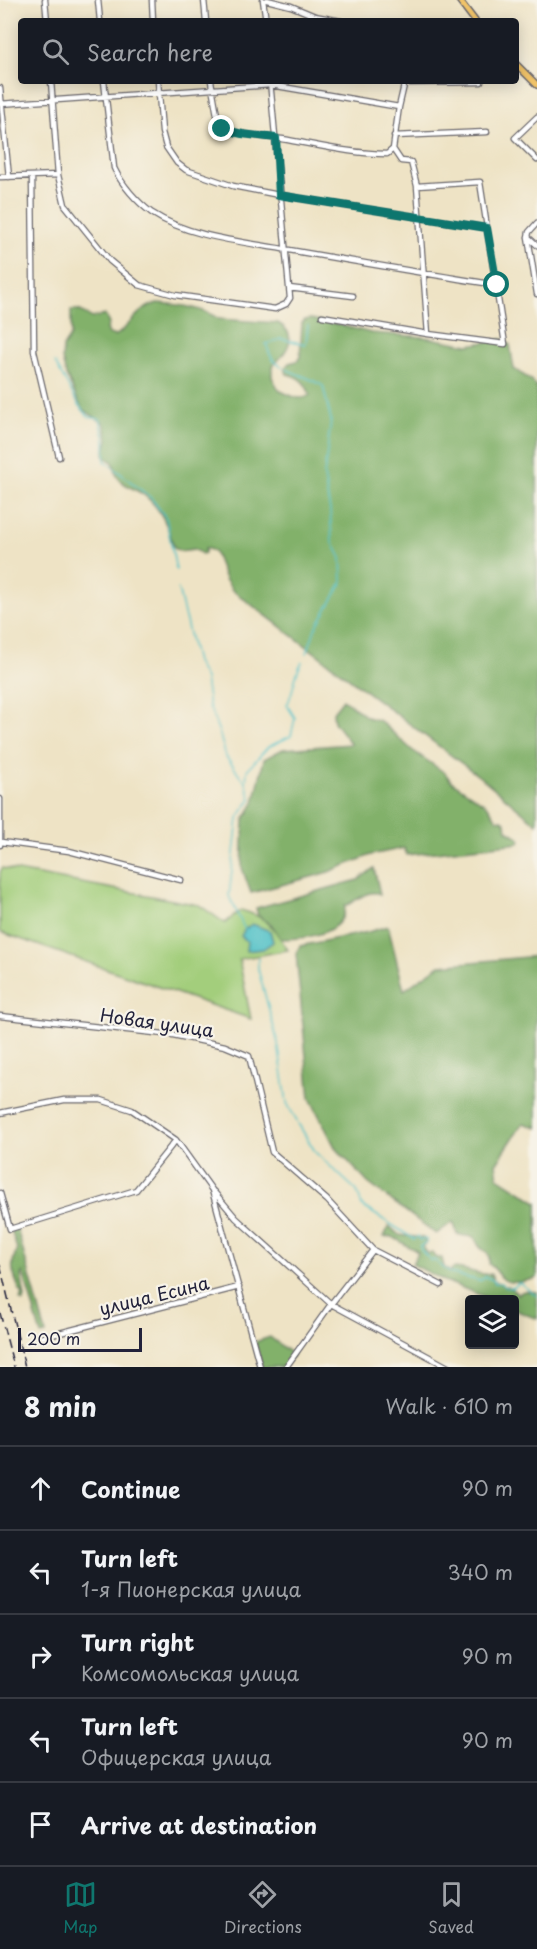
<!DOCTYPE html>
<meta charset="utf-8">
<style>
body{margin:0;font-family:"Playpen Sans",sans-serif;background:#242831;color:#f1f3f6}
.controls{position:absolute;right:18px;bottom:18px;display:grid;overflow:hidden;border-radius:6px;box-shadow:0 3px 15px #0003}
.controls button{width:54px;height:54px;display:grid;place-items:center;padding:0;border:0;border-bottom:2px solid #363941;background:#171b24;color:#f1f3f6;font:30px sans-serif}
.scale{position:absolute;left:18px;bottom:15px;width:124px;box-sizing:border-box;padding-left:6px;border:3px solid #22223b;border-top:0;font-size:16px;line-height:21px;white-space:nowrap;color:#22223b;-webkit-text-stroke:4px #f7f3e8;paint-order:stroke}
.stop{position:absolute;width:18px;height:18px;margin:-14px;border:4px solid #0f766e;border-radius:50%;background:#fff}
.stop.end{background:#0f766e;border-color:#fff;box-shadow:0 2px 6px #0008}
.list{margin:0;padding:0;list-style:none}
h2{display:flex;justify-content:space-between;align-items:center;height:78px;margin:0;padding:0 24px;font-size:26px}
h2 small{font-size:20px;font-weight:400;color:#9ea1a6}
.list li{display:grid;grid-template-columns:39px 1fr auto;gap:18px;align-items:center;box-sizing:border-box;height:84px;padding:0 24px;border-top:2px solid #363941}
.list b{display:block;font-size:22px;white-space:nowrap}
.list p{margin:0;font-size:20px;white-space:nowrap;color:#9ea1a6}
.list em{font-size:20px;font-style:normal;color:#9ea1a6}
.icon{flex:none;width:33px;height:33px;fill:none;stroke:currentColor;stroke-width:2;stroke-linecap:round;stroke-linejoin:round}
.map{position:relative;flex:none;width:537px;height:1367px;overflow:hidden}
.search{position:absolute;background:#171b24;box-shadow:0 3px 15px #0003;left:18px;right:18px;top:18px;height:66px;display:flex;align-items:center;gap:15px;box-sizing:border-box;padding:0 21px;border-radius:6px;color:#9ea1a6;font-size:22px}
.sheet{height:498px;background:#171b24}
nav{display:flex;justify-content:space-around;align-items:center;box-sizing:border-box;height:84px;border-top:2px solid #363941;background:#171b24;font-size:16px;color:#9ea1a6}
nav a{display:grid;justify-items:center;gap:3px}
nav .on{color:#0f766e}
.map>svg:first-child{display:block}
.green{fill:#a3ce7b;stroke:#62785b;stroke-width:1.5}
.forest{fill:#82b16b;stroke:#526a53;stroke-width:1.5}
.water{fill:#54c2c8;stroke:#3b7282;stroke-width:1.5}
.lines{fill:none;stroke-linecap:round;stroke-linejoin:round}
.stream{stroke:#54c2c8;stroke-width:1.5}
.minor-casing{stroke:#69666b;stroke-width:7}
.major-casing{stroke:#69666b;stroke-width:8}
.minor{stroke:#fff;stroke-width:4.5}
.major{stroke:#f0c369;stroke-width:5}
.rail{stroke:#22223b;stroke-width:1.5;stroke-dasharray:9 4.5;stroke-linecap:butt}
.route{stroke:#0f766e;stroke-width:8}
.labels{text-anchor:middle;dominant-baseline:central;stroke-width:4.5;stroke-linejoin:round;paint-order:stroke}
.street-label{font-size:18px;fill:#22223b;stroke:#f7f3e8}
</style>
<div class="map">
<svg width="537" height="1367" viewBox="0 0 537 1367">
<rect width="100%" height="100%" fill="#f7f3e8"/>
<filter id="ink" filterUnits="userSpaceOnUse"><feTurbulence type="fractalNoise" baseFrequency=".0167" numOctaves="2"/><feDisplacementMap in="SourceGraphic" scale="12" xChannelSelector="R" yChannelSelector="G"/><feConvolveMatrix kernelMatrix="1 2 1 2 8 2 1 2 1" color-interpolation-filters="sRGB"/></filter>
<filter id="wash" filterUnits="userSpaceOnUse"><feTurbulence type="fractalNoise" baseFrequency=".008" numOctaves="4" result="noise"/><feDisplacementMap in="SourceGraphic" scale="24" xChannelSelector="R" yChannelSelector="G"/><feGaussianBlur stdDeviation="1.35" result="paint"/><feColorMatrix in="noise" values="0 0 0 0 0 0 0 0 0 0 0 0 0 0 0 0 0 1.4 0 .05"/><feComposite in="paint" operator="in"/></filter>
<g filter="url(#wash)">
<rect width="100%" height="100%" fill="#eee3c5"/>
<path class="green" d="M2 868 199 905 225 923 241 910C269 918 273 927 288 950L239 959 251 1019 0 932V873Z"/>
<path class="forest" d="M157 303C178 304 202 307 219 319L278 323C301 336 285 354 272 367V377L279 390C289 395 300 402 310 395 306 383 300 377 287 374L285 368 289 363 297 361 300 357 302 323 305 320 311 319 340 325 371 333 424 337 469 345 502 339 510 345 514 369 531 380 537 388V824L489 784 232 590 225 579 214 551 205 548V553L202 554 194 549 180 551 174 548C168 527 162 509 144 495 136 489 121 485 117 476 115 472 115 466 113 462L106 458 104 454 108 439 104 423 82 409 66 375 62 359 63 347 71 335V310H79L92 318 105 315 109 324 107 329 109 334 115 336C133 324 134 311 157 303Z
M343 699 367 717 380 721 412 750 445 773 451 781 488 806 497 820 501 819 506 823 507 830 520 838 519 843 407 855 404 848 371 855 326 873 251 893 242 868 244 820 254 803 264 759 283 749 351 744 334 722 333 712Z
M374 868 380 894C368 889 356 901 345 906 345 935 303 939 281 939L271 924 258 916 256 908 358 880Z
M388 926 404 990 440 965 537 956V1128L523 1123 496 1164 498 1177 537 1202V1278C528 1280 511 1286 503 1279 497 1274 496 1268 489 1264 490 1249 485 1254 479 1246 477 1243 476 1240 474 1237L458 1235 453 1222 436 1234 368 1183 335 1147 310 1098 296 953 300 946 368 932Z
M389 1226 399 1235 423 1238 426 1243 423 1247 428 1254 431 1252 436 1258H442L444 1267 450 1272 453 1268C467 1268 478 1276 491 1274L494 1282 500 1283 505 1287 508 1286 518 1294 524 1291 537 1292V1319L515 1310 514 1300 490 1299 445 1281 412 1264 418 1252 393 1237H384Z
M17 1229 46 1334 41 1335 23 1272 21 1275 25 1298 23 1302 20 1300 23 1293 20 1291C13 1273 9 1268 17 1249L11 1230Z
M270 1337 293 1355 284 1367H262L255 1342Z"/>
<path class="water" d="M252 924 270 931 273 942 263 949 246 951 247 941 241 936 245 929Z"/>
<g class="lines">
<path class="stream" d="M55 363 80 407 89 417 100 419 105 439V461L151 498 166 518 176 570
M178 589 196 662 205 679 209 706 219 732 226 757 246 783 251 799 238 818 229 896 245 930
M307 653 315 629 342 583 341 558 332 541 330 511 324 476 331 420 323 386C309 376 280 371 272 358 269 354 268 348 266 344L281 339 306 344 308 325
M246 783 247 770 268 747 291 736 295 718 287 705C294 691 294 675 302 662
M258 958V969L278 1043 287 1103 296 1120 316 1153 357 1191 362 1206 414 1239 418 1236 419 1240 426 1239 427 1243 420 1246 421 1250 431 1261 434 1260 450 1273 479 1281 486 1277 493 1280 495 1283H501L505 1287 513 1288 519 1283 521 1284 537 1296"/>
</g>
</g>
<g filter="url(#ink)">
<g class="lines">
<g class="minor-casing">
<path id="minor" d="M45 0 47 21
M98 0 100 21
M152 0 153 21
M204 0 206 21
M263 0 266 21
M267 0 291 6 315 16 341 21
M51 81 58 175 65 205 110 261 139 285 175 295 275 309 286 304 290 298 270 81
M104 81 114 168C122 185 137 202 152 213 190 238 246 242 289 250 358 262 427 274 497 285
M158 81 162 132 166 147 177 163 186 170 233 186 279 195 487 228
M211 81 217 115 222 129C242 135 261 136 282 139 317 145 352 154 387 154L393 149 399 107 405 81
M405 83 481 82
M0 88 9 177
M0 104 271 85 399 107
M537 117 515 138 537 160
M394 136 487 132
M393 149 401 161 411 162 417 186 428 334
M0 177 58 175
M32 177 34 351 59 457
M537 223 529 232 528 237 537 294
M528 237 537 245
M289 288 353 296
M322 316 428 334 505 344 480 182 417 186
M0 799V845
M1 842 69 851 181 880
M0 1016 173 1035 225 1046 249 1056 272 1152 327 1200 373 1250 331 1304 286 1367
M0 1113 64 1100H101L132 1110 176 1140 212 1190 260 1367
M214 1192 236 1218 331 1304 448 1367
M0 1193 10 1229 136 1190 176 1140
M373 1250 441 1285
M40 1338 239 1287"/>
</g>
<g class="major-casing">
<path id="major" d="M459 0 475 21
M516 64 537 85"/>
</g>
<use href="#minor" class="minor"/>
<use href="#major" class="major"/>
<path class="rail" d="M0 1265 25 1367
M0 1313 14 1367"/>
</g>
</g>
<g class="lines" filter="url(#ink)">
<path class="route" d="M222 129 242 134 276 138 279 195 487 228 497 285"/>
</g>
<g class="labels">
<g class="street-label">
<text transform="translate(157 1022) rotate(8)">Новая улица</text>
<text transform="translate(154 1295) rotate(-14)">улица Есина</text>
</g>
</g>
</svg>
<div class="controls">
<button><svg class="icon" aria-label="layers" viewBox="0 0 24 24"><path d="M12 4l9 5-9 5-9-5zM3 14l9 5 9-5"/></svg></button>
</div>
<div class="scale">200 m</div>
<div class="stop" style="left:497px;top:285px"></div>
<div class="stop end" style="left:222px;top:129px"></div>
<div class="search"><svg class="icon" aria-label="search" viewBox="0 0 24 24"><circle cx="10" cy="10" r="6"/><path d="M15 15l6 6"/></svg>Search here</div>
</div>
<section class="sheet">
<h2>8 min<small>Walk · 610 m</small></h2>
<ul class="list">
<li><svg class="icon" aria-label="ahead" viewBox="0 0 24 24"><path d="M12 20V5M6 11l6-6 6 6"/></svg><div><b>Continue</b></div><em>90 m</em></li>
<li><svg class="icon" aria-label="left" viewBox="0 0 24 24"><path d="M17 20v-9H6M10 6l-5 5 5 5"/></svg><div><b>Turn left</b><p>1-я Пионерская улица</p></div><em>340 m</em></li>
<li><svg class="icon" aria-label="right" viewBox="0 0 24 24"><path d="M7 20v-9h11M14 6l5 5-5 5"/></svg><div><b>Turn right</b><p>Комсомольская улица</p></div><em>90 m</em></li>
<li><svg class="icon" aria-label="left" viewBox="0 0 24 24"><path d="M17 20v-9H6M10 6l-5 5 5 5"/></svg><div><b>Turn left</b><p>Офицерская улица</p></div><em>90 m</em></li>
<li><svg class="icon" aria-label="arrive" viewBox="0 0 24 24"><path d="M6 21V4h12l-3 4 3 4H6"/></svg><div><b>Arrive at destination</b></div></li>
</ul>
</section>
<nav>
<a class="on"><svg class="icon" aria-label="map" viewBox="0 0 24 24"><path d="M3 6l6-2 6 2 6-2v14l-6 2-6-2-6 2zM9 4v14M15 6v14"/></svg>Map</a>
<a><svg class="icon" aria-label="directions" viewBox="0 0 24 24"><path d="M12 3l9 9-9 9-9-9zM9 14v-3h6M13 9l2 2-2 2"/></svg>Directions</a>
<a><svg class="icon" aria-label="saved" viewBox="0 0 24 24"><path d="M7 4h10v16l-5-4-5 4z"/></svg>Saved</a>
</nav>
